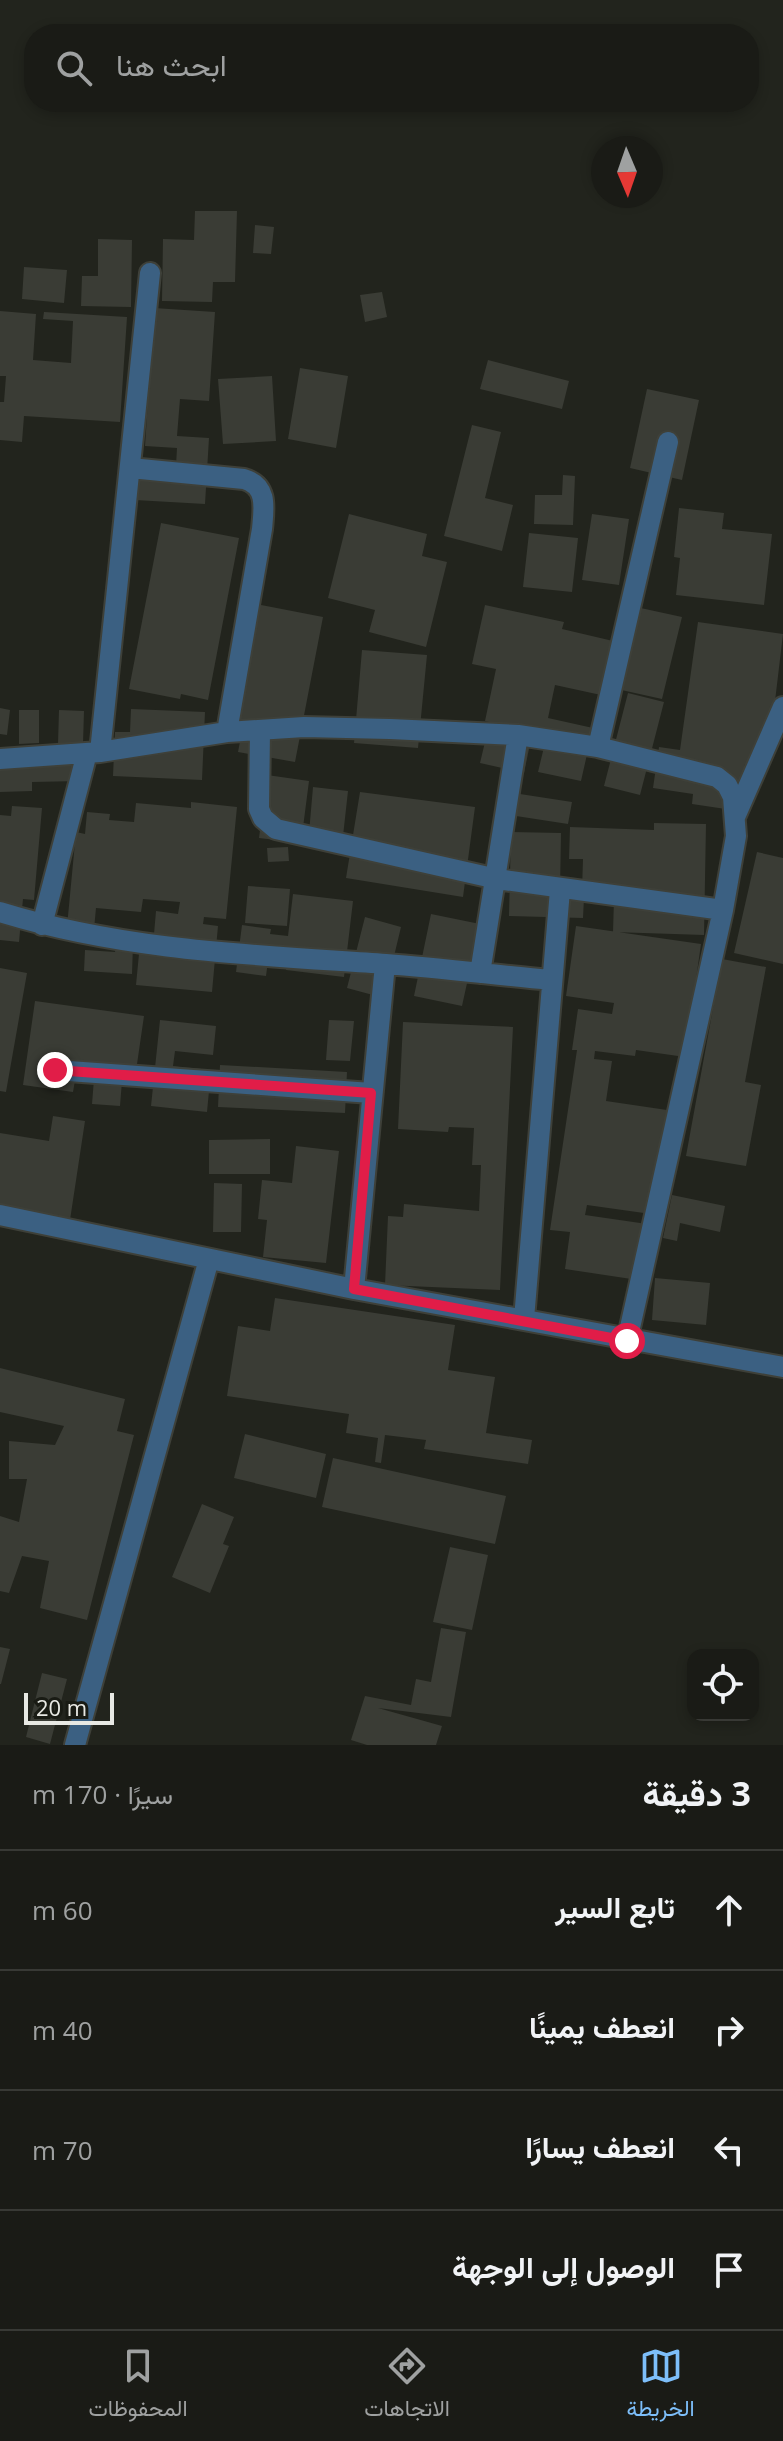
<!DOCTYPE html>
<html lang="ar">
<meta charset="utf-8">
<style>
body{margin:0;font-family:"Open Sans",Vazirmatn,sans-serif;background:#272823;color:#f1f3f6;direction:rtl}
.controls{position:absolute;right:24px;bottom:24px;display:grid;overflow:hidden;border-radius:16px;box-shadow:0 4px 12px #0003}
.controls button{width:72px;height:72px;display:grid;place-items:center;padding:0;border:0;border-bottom:2px solid #383935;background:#1a1b16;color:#f1f3f6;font:40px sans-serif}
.compass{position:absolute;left:591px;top:136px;width:72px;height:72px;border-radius:50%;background:#1a1b16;box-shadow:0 4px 12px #0003;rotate:178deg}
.scale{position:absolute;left:24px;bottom:20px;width:90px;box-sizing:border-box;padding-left:8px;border:4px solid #e8e9e4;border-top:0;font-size:22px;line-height:28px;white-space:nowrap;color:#e8e9e4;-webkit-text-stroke:6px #191b14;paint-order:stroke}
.stop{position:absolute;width:24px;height:24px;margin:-18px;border:6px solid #e11d48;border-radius:50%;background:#fff}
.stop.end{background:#e11d48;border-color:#fff;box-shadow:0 2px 8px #0008}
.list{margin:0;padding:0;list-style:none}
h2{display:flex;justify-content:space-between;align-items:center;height:104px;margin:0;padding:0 32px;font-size:34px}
h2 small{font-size:26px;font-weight:400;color:#9fa1a1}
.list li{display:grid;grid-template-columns:52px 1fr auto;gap:24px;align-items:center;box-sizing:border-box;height:120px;padding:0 32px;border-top:2px solid #383935}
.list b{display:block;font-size:30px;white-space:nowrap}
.list em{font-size:26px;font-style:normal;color:#9fa1a1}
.icon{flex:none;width:44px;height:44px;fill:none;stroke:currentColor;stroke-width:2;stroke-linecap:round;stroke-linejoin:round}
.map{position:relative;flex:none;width:783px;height:1745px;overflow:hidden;direction:ltr}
.search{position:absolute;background:#1a1b16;box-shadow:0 4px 12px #0003;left:24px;right:24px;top:24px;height:88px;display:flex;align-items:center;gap:20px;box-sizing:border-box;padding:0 28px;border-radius:32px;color:#9fa1a1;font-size:30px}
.sheet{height:584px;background:#1a1b16}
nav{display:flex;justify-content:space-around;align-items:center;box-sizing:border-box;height:112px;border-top:2px solid #383935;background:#1a1b16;font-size:22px;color:#9fa1a1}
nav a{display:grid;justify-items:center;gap:4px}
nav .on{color:#7dbef9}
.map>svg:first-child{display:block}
.building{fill:#3a3c35}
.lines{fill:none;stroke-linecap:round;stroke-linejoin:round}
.minor-casing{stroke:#3e4039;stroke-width:24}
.minor{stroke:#3b6082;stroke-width:20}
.route{stroke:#e11d48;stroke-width:10}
</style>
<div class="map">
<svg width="783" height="1745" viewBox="0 0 783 1745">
<rect width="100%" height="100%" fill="#22241d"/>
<path class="building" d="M195 211H237L235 282H213L212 302 162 301 163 239 194 240Z
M255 225 274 227 271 254 253 253Z
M98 239 132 240 131 307 81 306 82 276H98Z
M24 267 67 270 64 303 22 299Z
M382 292 387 317 365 322 360 295Z
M154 308 215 312 209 401 180 399 177 436 209 438 205 504 135 500 138 463 176 466 177 448 145 446Z
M0 311 36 314 33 360 71 363 73 321 43 319 44 312 127 317 120 422 24 416 22 442 0 440V402H4L6 376H0Z
M488 360 569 381 562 409 480 389Z
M300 368 348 376 336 448 288 439Z
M272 376 276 441 223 444 218 379Z
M647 389 699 400 682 480 630 468Z
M472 425 501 432 485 498 513 505 502 551 444 536Z
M563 475 575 476 573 525 534 524 535 495H562Z
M679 508 724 513 722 529 772 534 764 605 676 595 680 558 674 557Z
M349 514 427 534 422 556 447 562 426 647 369 632 375 610 328 598Z
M592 514 629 519 619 585 582 580Z
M161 523 239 538 208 700 181 694 180 699 129 689Z
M529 533 578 538 572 592 523 587Z
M256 604 323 617 295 762 238 752 243 726 234 724Z
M485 605 564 622 562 629 613 641 601 695 555 685 548 718 593 728 581 781 538 772 544 747 530 744 524 773 480 763 489 725 523 729 485 721 496 669 472 664Z
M636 607 682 617 662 699 617 689Z
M698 622 783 634 773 718 761 767 745 764 739 811 692 804 693 794 653 788 659 747 680 750Z
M362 650 427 655 418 748 354 743Z
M628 693 664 702 640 795 604 786Z
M0 708 10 710 7 735 0 734Z
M131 709 205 712 202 780 113 776 115 732H130Z
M19 710H39V743L19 744Z
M59 710 84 711 83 744H58Z
M80 751V781L32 782V791L0 792V752Z
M267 775 309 781 301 843 259 838Z
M313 787 348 791 343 836 309 833Z
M360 792 475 807 463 897 346 878Z
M520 794 572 802 568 824 516 816Z
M191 802 237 807 226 919 204 917 203 924 218 926 212 992 136 985 141 933 154 934 156 911 178 914 180 902 143 899 141 912 96 908 93 940 66 937 76 832 85 834 87 812 110 814 109 820 134 822 136 803 191 808Z
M12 806 42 808 34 900 23 899 19 942 0 940V815L11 816Z
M654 823 706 824 704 935 613 932 614 899 584 898 583 918 509 916 511 832 561 833 560 890H582L583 859H569L570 827 654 830Z
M288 847 289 861 268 862 267 848Z
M757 852 783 858V964L734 953Z
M248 886 290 889 287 926 245 923Z
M293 894 353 901 344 977 286 970 287 963 268 961 266 976 236 972 242 925 271 929 270 934 288 936Z
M431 914 480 924 462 1006 414 996Z
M365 917 401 927 384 998 347 988Z
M576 926 701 944 685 1057 636 1050 635 1056 595 1051 594 1059 612 1061 606 1101 667 1110 651 1214 587 1205 585 1215 647 1224 638 1280 565 1269 570 1232 550 1230 577 1050H572L578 1009 612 1014 614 1003 566 996Z
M116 943 133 944 132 974 84 971 85 950 115 952Z
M722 959 766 967 745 1082 761 1085 746 1166 686 1156Z
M0 968 27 973 6 1092 0 1091Z
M35 1001 144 1016 136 1071 78 1063 73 1092 23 1085Z
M160 1020 216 1026 213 1055 175 1051 173 1066 211 1070 207 1112 151 1106Z
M329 1020 354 1021 350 1061 326 1060Z
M403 1022 513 1027 500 1290 385 1285 388 1216 403 1217 404 1204 479 1211 481 1165H472L474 1128 449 1127 448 1132 398 1129Z
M220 1065 347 1072 345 1113 218 1107Z
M94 1079 122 1081 120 1106 92 1104Z
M53 1116 85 1121 70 1220 0 1212V1133L49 1141Z
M270 1139V1174H209V1140Z
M296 1146 339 1151 326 1263 263 1257 267 1220 258 1219 262 1180 292 1183Z
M214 1183 242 1184 241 1232H213Z
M672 1195 725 1206 720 1232 680 1223 677 1241 663 1238Z
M655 1278 710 1283 706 1325 652 1320Z
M275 1298 455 1325 448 1370 495 1377 486 1433 532 1440 528 1464 424 1449 426 1440 385 1435 381 1463 375 1462 378 1438 346 1433 349 1414 227 1396 238 1326 270 1331Z
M0 1368 125 1399 117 1431 134 1435 87 1620 40 1608 49 1561 22 1556 9 1593 0 1591V1516L19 1522 27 1479H9V1441L55 1445 64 1426 0 1412Z
M245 1434 326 1454 316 1498 234 1478Z
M333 1458 506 1496 495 1544 322 1507Z
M202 1504 234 1517 223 1544 229 1546 210 1593 172 1577Z
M450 1547 488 1555 472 1630 433 1622Z
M441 1628 466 1632 451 1717 378 1708 442 1726 436 1745H367L351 1740 365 1696 411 1705 416 1679 431 1682Z
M0 1647 10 1649 1 1684H0Z
M42 1673 67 1679 50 1744 26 1737Z"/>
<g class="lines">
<g class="minor-casing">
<path id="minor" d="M130 468 244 479C268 486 264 508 262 529L227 732
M260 731 259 809 263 818 276 829 497 879 723 910
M598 747 668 442
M100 752 150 273
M0 759 100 752 227 732 304 727 390 729 518 735 598 747 717 777 727 785 733 797 736 836 723 910 627 1341
M735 817 783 707
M0 912C126 951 256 955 386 964 441 968 496 975 551 980
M42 925 87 753
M480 973 518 735
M55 1070 371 1093
M0 1215 354 1289 783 1367
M354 1289 385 964
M524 1319 560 890
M75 1745 209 1259"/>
</g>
<use href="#minor" class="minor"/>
</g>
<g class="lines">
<path class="route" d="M55 1070 371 1093 354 1289 627 1341"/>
</g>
</svg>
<div class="controls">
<button><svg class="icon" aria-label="locate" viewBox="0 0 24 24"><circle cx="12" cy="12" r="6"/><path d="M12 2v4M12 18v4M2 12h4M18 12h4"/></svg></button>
</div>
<svg class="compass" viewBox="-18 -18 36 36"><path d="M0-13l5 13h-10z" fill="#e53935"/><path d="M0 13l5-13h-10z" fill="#9fa1a1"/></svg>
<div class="scale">20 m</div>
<div class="stop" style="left:627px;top:1341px"></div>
<div class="stop end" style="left:55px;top:1070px"></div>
<div class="search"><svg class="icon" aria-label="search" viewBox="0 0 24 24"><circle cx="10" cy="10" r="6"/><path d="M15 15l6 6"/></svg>ابحث هنا</div>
</div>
<section class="sheet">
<h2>3 دقيقة<small>سيرًا · 170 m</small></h2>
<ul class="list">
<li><svg class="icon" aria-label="ahead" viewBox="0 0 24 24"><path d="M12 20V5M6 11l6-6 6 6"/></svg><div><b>تابع السير</b></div><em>60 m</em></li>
<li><svg class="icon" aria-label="right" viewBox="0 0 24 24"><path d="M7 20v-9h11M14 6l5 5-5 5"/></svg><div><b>انعطف يمينًا</b></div><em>40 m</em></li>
<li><svg class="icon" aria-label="left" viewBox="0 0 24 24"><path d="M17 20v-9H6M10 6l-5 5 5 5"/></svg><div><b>انعطف يسارًا</b></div><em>70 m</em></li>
<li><svg class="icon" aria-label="arrive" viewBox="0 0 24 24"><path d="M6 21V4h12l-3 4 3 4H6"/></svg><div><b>الوصول إلى الوجهة</b></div></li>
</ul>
</section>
<nav>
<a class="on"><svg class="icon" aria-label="map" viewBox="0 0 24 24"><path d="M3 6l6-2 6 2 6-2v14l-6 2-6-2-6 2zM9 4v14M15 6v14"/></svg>الخريطة</a>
<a><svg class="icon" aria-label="directions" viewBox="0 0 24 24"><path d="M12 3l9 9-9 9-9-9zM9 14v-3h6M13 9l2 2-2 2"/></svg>الاتجاهات</a>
<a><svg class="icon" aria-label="saved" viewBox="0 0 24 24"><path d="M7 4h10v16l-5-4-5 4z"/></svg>المحفوظات</a>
</nav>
